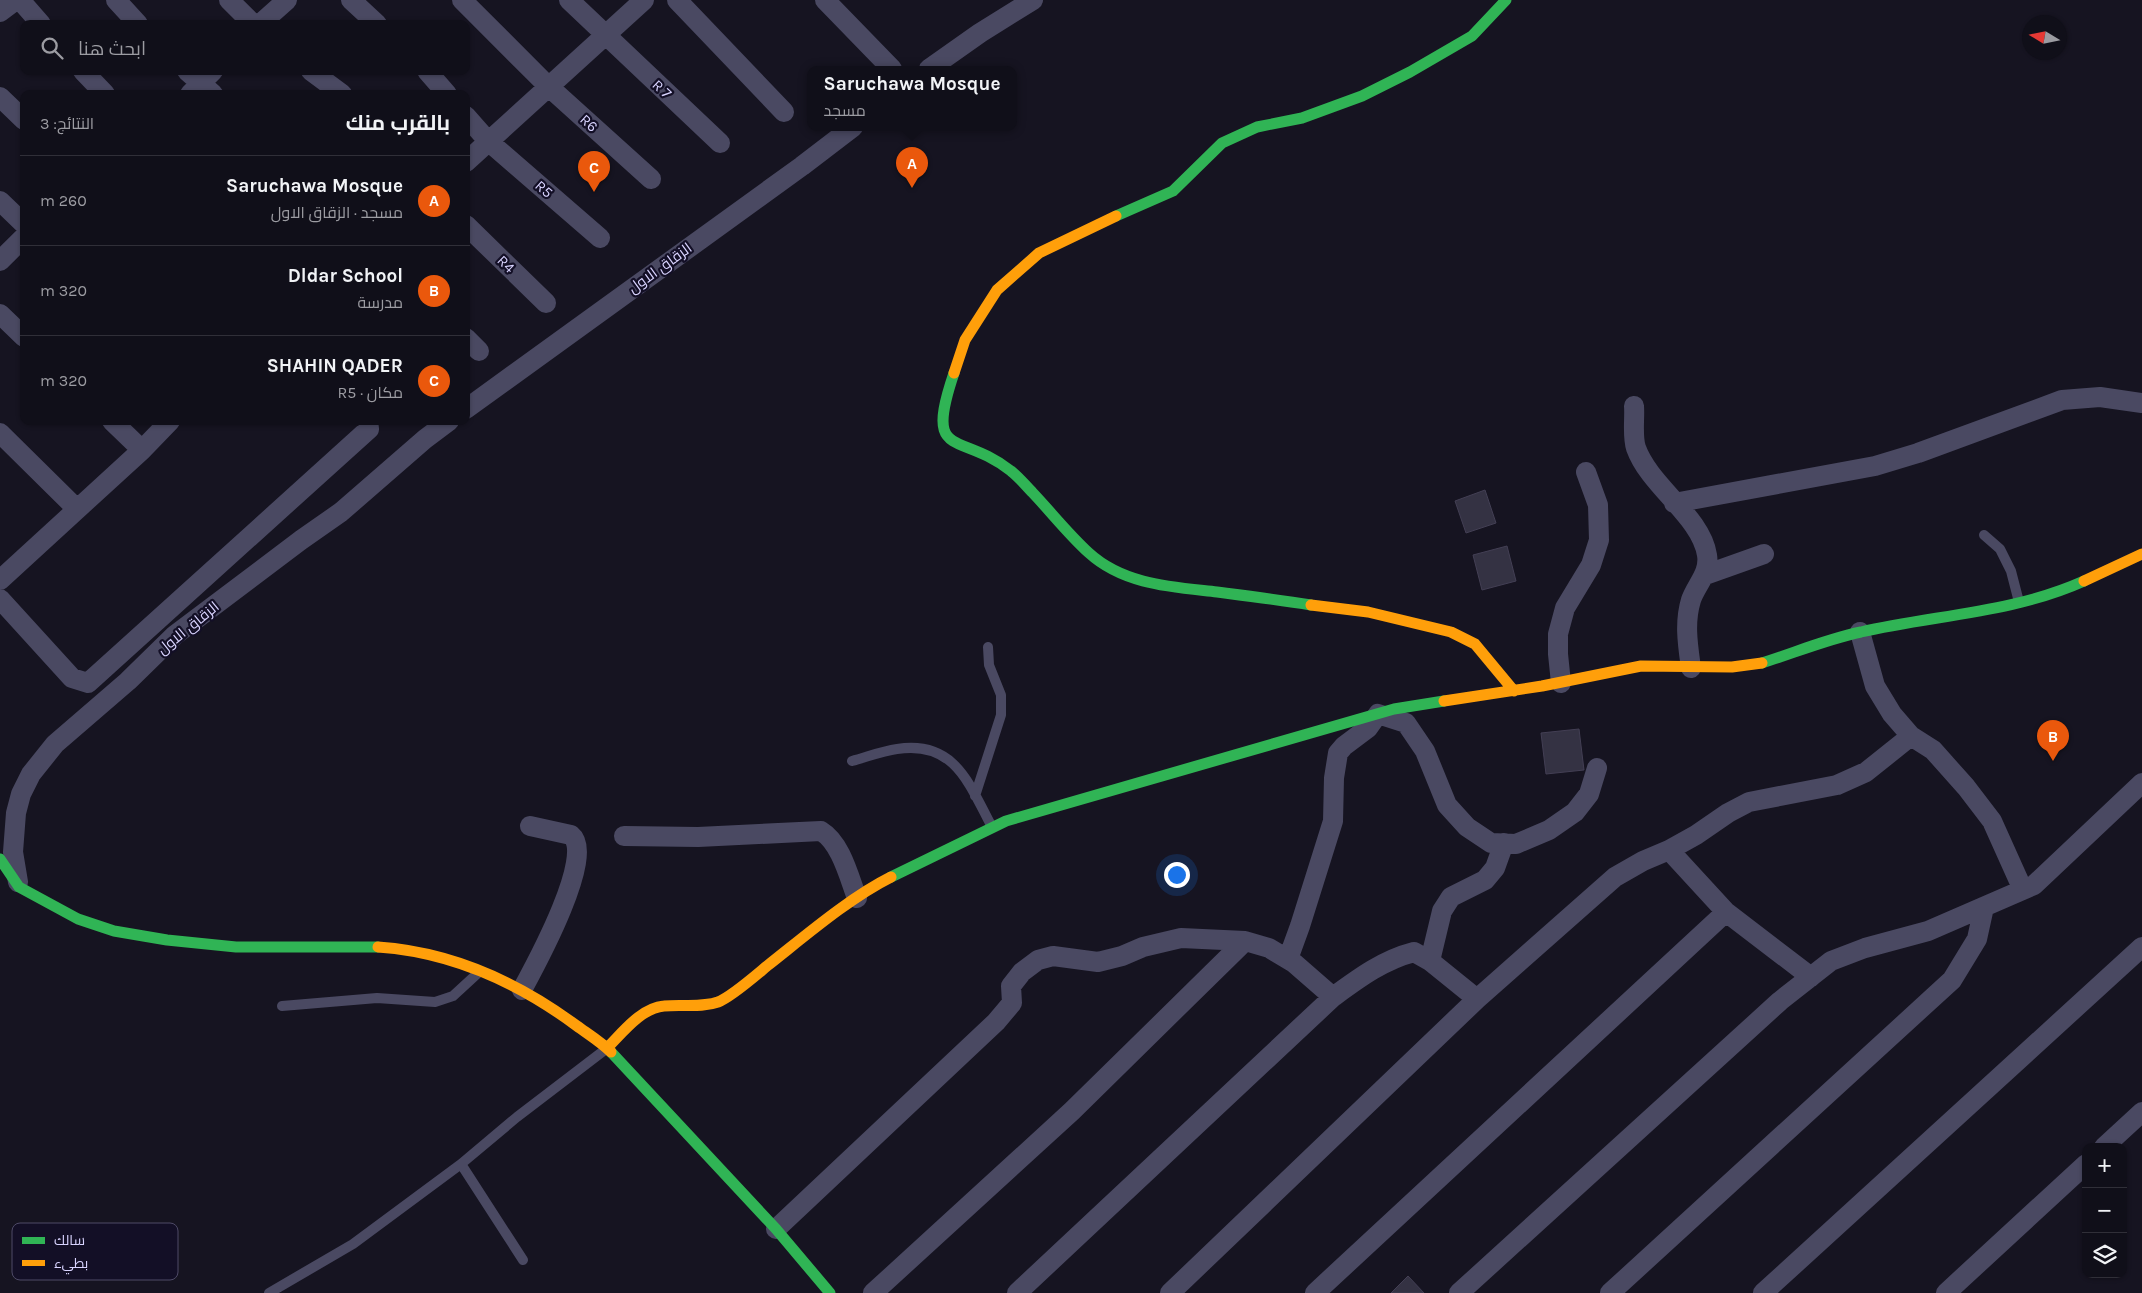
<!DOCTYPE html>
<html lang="ar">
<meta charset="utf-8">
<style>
body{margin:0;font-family:Karla,Cairo,sans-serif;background:#1e1d26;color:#f1f3f6;direction:rtl}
.controls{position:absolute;right:15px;bottom:15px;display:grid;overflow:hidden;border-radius:10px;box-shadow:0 1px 4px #0004}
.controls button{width:45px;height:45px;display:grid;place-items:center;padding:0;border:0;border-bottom:1px solid #302f38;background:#100f19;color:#f1f3f6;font:25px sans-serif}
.compass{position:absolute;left:2022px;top:15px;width:45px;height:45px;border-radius:50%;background:#100f19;box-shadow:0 1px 4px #0004;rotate:280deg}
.you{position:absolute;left:1176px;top:874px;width:18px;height:18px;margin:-12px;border:4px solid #fff;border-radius:50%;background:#1a73e8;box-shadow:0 0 0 8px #1a73e833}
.badge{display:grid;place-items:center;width:32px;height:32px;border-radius:50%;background:#ea580c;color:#fff;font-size:16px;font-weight:700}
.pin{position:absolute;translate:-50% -41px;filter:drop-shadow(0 1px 2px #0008)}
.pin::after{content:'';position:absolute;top:26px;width:18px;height:15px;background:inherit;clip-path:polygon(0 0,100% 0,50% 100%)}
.popup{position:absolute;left:807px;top:66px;width:210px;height:65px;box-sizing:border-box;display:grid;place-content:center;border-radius:10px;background:#100f19;filter:drop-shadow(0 1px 4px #0005);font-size:16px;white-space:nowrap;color:#9c9ca2}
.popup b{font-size:19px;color:#f1f3f6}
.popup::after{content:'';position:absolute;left:50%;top:100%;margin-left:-10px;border:10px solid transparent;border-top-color:#100f19}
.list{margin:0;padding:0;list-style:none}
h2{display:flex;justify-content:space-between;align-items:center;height:65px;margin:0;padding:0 20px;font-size:21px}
h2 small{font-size:16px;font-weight:400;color:#9c9ca2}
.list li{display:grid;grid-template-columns:32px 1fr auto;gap:15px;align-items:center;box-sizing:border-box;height:90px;padding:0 20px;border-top:1px solid #302f38}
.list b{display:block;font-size:19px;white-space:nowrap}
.list p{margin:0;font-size:16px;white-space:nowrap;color:#9c9ca2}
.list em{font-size:16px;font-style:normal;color:#9c9ca2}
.icon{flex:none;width:28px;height:28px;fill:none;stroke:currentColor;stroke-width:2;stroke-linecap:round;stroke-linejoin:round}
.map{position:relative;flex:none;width:2142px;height:1293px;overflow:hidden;direction:ltr}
.search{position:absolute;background:#100f19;box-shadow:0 1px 4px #0004;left:20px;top:20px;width:450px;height:55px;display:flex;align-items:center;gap:12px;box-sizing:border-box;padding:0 18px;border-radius:10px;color:#9c9ca2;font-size:19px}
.panel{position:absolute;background:#100f19;box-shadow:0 1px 4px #0004;left:20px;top:90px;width:450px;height:335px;border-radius:10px;direction:rtl}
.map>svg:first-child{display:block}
.building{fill:#343243;stroke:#433f54}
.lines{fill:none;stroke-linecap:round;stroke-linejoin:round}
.lane{stroke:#4a4962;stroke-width:10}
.street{stroke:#4a4962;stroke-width:20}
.fast{stroke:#30b455;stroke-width:11}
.slow{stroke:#ff9f0a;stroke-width:11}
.labels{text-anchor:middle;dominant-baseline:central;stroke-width:4.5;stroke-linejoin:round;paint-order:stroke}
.street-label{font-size:15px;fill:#d9d4ff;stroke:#130f26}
.key{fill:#130f26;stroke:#4e4a67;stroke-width:1}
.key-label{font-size:14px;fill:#d9d4ff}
</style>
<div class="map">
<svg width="2142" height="1293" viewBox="0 0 2142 1293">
<rect width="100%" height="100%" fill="#161421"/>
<path class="building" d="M1485 490 1496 523 1466 533 1455 501Z
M1507 546 1516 581 1482 590 1473 555Z
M1579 729 1584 770 1546 774 1541 733Z
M1408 1276 1424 1293H1391Z"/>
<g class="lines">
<path class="lane" d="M1984 535 2000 549 2011 571 2019 602
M852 761C867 757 882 751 897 749 955 740 969 784 992 827
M975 796 1001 715V695L989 665 988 647
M282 1006 377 998 435 1002 453 996 478 973
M461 1164 523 1260
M269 1293 353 1244 461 1164 517 1117 606 1049"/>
<path class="street" d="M20 0 41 24
M116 0 138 24
M229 0 253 24
M351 0 377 24
M462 0 548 86 651 179
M569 0 720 143
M677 0 784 112
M825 0 892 69
M0 12 16 0
M260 24 287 0
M929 69 980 33 1033 0
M83 71 105 94
M187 71 213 94
M311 71 342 94
M427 71 447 94
M190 94 213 71
M0 97 24 120
M466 116 488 141 600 238
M466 162 644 0
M0 201 24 224
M466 225 546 303
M0 261 24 237
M0 314 24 337
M466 338 479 351
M1634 406C1635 418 1632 436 1636 448 1650 487 1701 516 1707 555 1710 573 1696 585 1691 600 1684 623 1688 646 1691 668
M466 409 802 166 853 127
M112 421 142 450
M0 433 77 509
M1674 503 1875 466 1918 453 2062 400 2100 397 2142 403
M1705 575 1764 554
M0 580 142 450 170 421
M0 599 72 678 88 683 369 429 368 421
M1860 632 1875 686 1892 714 1911 736 1933 750 1966 787 1992 821 2023 890
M1561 683 1558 654V634L1565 608 1591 565 1599 540 1598 505 1586 472
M624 836 698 837 821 831C841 843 849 877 857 898
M1669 850 1726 912 1811 977
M18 882 13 852 16 813 21 794 31 774 55 744 128 681 175 635 301 540 341 512 425 439 449 421
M1288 959 1300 926 1333 821 1334 778 1338 753 1344 746 1368 728 1378 714 1406 723 1425 751 1447 805 1467 827 1491 843 1516 844 1549 830 1575 812 1589 794 1597 768
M1430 961 1442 911 1451 897 1485 880 1495 868 1504 843
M522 990C535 966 596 855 571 835L530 826
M2104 1147 2142 1112
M776 1229 996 1022 1012 1003 1011 986 1022 972 1038 960 1053 956 1098 962 1122 956 1143 947 1181 938 1245 941 1269 948 1294 963 1333 997
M873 1293 1072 1111 1245 941
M1017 1293 1333 997C1359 978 1383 960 1414 952L1430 961 1477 999
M1170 1293 1477 999 1615 877 1643 861 1669 850 1696 835 1728 813 1749 802 1837 785 1866 772 1911 736
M1315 1293 1726 912
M1459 1293 1780 1001 1831 961 1865 948 1928 931 2034 885 2142 783
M1610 1293 1952 980 1977 939 1984 907
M1763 1293 2142 947
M1946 1293 2086 1164"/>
<path class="fast" d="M1116 216 1173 191 1222 143 1257 127 1302 118 1362 96 1410 72 1472 36 1506 0
M954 373C924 462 959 430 1011 471 1019 477 1025 485 1032 492 1051 512 1069 535 1089 553 1124 585 1173 587 1217 592 1248 596 1280 600 1311 605
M1762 663C1794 653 1827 639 1861 632 1935 615 2013 613 2084 581
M0 859 19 887 78 919 114 931 167 940 236 947H378
M891 877 1006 821 1394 709 1444 701
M611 1052 776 1229 830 1293"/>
<path class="slow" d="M954 373 965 340 997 290 1039 253 1116 216
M2084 581 2142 554
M1311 605 1368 612 1451 632 1475 644 1514 691
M1444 701 1542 686 1641 666 1732 667 1762 663
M378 947C452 952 519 983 577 1026 588 1034 601 1042 611 1052
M607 1048C623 1032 641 1008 664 1006 682 1004 701 1008 718 1002 731 997 755 976 767 966 804 937 849 898 891 877"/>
</g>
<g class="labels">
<g class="street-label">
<text transform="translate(662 89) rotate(43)">R 7</text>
<text transform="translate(589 123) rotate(42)">R6</text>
<text transform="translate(544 189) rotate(41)">R5</text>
<text transform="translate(506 264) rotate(44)">R4</text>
<text transform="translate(660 268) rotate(-36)">الزقاق الاول</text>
<text transform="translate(188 628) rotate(-39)">الزقاق الاول</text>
</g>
</g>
<rect x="12" y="1223" width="166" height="57" rx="8" class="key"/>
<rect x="22" y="1237" width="23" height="7" fill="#30b455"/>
<rect x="22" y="1260" width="23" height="6" fill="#ff9f0a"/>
<g class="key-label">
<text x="54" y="1245">سالك</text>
<text x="54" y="1268">بطيء</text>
</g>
</svg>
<div class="controls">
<button>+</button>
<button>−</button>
<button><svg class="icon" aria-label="layers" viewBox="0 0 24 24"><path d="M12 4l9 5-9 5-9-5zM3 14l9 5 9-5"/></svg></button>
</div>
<svg class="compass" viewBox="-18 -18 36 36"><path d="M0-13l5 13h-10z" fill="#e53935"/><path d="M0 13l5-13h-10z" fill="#9c9ca2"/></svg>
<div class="you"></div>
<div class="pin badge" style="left:912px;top:188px">A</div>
<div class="popup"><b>Saruchawa Mosque</b>مسجد</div>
<div class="pin badge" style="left:2053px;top:761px">B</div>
<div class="pin badge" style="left:594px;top:192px">C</div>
<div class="search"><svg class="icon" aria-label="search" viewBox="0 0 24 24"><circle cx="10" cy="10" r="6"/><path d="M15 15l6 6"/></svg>ابحث هنا</div>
<section class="panel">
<h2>بالقرب منك<small>النتائج: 3</small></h2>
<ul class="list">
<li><span class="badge">A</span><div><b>Saruchawa Mosque</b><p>مسجد · الزقاق الاول</p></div><em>260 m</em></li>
<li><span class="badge">B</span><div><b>Dldar School</b><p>مدرسة</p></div><em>320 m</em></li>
<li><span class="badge">C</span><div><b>SHAHIN QADER</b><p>مكان · R5</p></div><em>320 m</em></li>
</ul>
</section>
</div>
